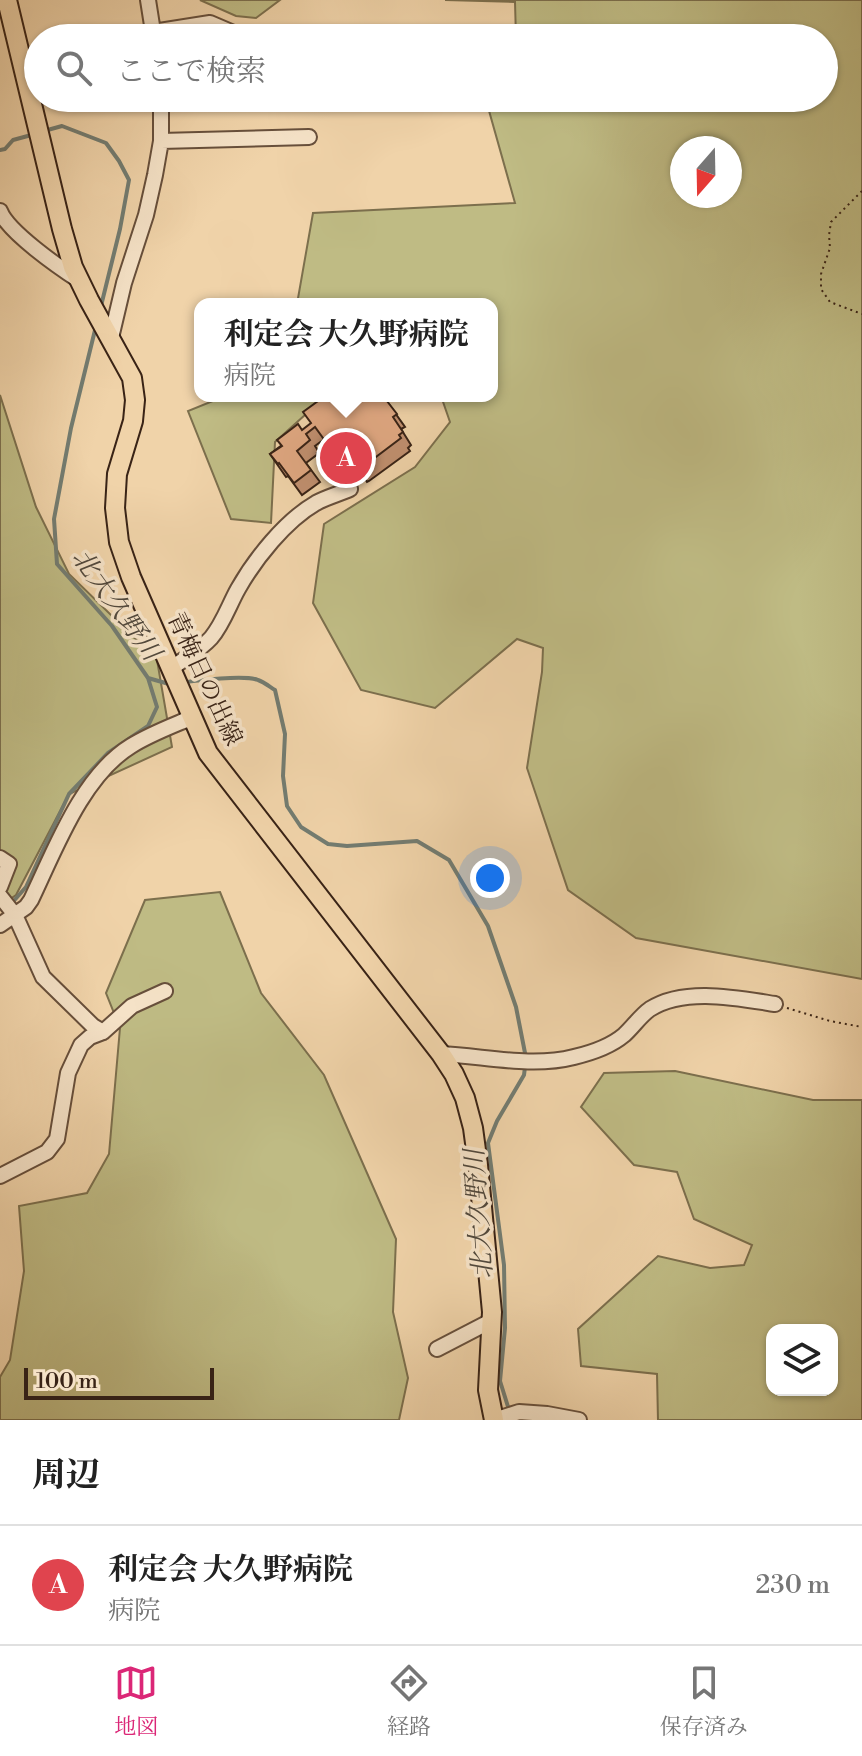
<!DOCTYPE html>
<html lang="ja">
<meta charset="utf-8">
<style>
body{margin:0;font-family:"Libre Bodoni","Noto Serif JP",serif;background:#f6f6f6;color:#222}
.controls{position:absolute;right:24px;bottom:24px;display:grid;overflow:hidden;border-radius:16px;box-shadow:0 2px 6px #0004}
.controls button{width:72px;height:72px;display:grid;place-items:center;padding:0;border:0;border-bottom:2px solid #e0e0e0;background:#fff;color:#222;font:40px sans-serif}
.compass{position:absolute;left:670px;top:136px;width:72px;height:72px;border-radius:50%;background:#fff;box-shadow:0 2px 6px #0004;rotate:200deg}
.scale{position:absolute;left:24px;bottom:20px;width:190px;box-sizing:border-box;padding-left:8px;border:4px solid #392316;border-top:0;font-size:22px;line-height:28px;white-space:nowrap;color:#392316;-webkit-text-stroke:6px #f5e2c7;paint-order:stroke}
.you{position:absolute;left:490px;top:878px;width:28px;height:28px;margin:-20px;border:6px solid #fff;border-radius:50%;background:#1a73e8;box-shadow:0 0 0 12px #1a73e833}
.badge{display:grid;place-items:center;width:52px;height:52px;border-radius:50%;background:#db2777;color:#fff;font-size:26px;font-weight:700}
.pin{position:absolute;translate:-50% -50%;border:4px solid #fff;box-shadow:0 2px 8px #0006}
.popup{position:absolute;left:194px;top:298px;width:304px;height:104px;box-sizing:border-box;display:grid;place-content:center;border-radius:16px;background:#fff;filter:drop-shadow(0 2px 6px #0005);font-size:26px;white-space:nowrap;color:#767676}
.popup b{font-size:30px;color:#222}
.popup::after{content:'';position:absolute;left:50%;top:100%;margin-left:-16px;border:16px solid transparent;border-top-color:#fff}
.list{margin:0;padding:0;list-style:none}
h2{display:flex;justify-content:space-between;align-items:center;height:104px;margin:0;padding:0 32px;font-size:34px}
h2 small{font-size:26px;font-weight:400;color:#767676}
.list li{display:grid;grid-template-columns:52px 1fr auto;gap:24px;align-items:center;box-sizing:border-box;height:120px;padding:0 32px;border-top:2px solid #e0e0e0}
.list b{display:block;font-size:30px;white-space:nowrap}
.list p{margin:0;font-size:26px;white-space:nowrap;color:#767676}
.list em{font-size:26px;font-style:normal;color:#767676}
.icon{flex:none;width:44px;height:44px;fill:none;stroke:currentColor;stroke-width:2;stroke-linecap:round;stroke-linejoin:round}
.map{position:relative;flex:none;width:862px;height:1420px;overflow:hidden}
.search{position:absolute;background:#fff;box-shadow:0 2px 6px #0004;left:24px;right:24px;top:24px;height:88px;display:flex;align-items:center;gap:20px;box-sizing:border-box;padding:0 28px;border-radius:44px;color:#767676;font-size:30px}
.sheet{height:224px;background:#fff}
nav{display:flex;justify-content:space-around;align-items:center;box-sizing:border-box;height:112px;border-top:2px solid #e0e0e0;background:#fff;font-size:22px;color:#767676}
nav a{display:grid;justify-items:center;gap:4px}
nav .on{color:#db2777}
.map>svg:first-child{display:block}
.green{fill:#bfbb84;stroke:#7c6f4d;stroke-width:2;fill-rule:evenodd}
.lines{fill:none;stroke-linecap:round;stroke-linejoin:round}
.stream{stroke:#737c71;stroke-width:4}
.minor-casing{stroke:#674f3b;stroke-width:18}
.major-casing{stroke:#392316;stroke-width:22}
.path{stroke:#392316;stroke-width:2;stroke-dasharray:2 4;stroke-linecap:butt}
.minor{stroke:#f5e2c7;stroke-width:14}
.major{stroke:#f0d3a9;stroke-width:18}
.wall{fill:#c19070;stroke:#392316;stroke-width:2;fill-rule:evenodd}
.building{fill:#e0a882;stroke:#392316;stroke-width:2}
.labels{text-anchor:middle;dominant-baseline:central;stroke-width:7;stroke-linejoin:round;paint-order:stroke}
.street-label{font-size:24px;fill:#392316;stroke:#f5e2c7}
.water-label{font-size:26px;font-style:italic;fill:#51483c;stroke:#f5e2c7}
</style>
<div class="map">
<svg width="862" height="1420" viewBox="0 0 862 1420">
<rect width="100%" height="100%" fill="#f0d3a9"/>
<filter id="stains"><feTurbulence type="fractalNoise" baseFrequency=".0025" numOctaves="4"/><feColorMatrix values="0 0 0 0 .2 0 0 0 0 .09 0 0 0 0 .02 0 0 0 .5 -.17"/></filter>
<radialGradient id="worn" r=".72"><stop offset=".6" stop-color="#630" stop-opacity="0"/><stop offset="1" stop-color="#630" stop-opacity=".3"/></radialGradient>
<path class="green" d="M200 0H280L256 18 236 16Z
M445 0H862V979L636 938 568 890 527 768 542 672 543 648 517 639 435 708 361 690 313 603 324 524 415 467 450 422 441 396H492V304H297L313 213 515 203 486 100 487 98H824V38H516L515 2ZM682 148H730V196H682Z
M0 395 36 507 69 574 157 660 172 747 69 794 16 895 0 906Z
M225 396H326L275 442 271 523 231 519 188 411Z
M220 892 261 993 324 1075 396 1239 393 1312 408 1378 399 1420H0V1377L10 1360 24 1271 19 1206 87 1193 109 1154 120 1028 106 993 145 900Z
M675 1071 813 1100H862V1420H658L657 1374 581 1366 578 1329 658 1256 710 1268 744 1265 752 1245 694 1219 677 1172 634 1165 581 1107 604 1073ZM832 1330V1390H772V1330Z"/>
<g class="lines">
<path class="stream" d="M44 131 62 126 106 143 119 161 129 180 120 229 101 306
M0 150 5 149 13 140 35 134
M96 326 71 428 54 519 57 564 112 626 148 678 169 684
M182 683C195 680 246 675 258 680 264 682 270 687 275 690L285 734 283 776 287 806 301 827 328 844 347 846 417 841 449 860 488 926 516 1007 526 1058
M11 904 26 887 69 794 108 753 148 726 157 707 148 678
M509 1410 500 1381 505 1328 504 1265 488 1143 497 1121 524 1075 525 1067"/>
<g class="minor-casing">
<path id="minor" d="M148 0 154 38
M153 32 210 23 245 38
M161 141 309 137
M0 211C8 232 60 268 80 281
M111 338 124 283 146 215 155 175 161 141V98
M172 668C185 658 200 650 211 638 223 624 229 605 238 589 255 559 285 521 316 503 327 497 339 494 350 489
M0 858 9 864 0 887
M0 896 15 915 43 977 93 1026 103 1032 132 1006 165 991
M0 925 26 907 31 900C55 850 82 776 131 746 150 734 172 726 193 717
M441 1054C485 1056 531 1068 574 1057 591 1053 611 1046 624 1035 633 1027 640 1016 650 1009 684 987 737 998 775 1004
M0 1176 47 1152 57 1139 68 1073 81 1045 90 1037 103 1032
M437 1349 491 1321
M494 1420 519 1412 547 1414 579 1420"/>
</g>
<g class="major-casing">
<path id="major" d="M7 0 62 229 73 267 89 300 132 378 135 400 133 421 117 474 115 508 119 542 131 577 208 753 441 1054 454 1074 465 1098 473 1128 478 1165 492 1312 488 1390 494 1420"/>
</g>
<path class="path" d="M862 191 831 222 829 235 830 248 821 274V289L830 302 862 314
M787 1008 830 1021 862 1027"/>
<use href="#minor" class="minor"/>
<use href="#major" class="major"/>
</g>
<path class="wall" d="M383 396 405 427 401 429 411 445 408 448 410 451 369 481 367 482 365 478 356 484 345 469 335 477 318 454 306 463 320 482 302 495 288 476 286 477 270 454 302 430ZM323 440 328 446 319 452 315 446Z"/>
<path class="building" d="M325 396H383L397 414 393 417 403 432 399 435 401 438 360 469H359L356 465 348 471 337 457 326 465 317 453 328 445 315 427 306 434 310 440 297 451 311 470 294 483 279 463 278 464 270 454 282 446 277 440 298 424 302 430 311 423 303 412Z"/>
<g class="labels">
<g class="street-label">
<text transform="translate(204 679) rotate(65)">青梅日の出線</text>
</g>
<g class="water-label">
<text transform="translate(116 605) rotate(54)">北大久野川</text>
<text transform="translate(479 1214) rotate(-94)">北大久野川</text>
</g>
</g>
<rect width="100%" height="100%" filter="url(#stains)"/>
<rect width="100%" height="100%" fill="url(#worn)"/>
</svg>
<div class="controls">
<button><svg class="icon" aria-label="layers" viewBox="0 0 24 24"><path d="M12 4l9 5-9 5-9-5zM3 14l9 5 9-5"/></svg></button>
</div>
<svg class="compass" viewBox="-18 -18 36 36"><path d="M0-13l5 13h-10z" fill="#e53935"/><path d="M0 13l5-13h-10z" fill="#767676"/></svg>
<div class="scale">100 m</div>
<div class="you"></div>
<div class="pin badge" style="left:346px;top:458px;background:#e0444e">A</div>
<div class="popup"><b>利定会 大久野病院</b>病院</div>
<div class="search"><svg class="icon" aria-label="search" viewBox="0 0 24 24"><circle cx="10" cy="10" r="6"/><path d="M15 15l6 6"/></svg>ここで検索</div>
</div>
<section class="sheet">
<h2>周辺<small></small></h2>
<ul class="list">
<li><span class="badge" style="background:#e0444e">A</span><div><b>利定会 大久野病院</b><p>病院</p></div><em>230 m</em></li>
</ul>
</section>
<nav>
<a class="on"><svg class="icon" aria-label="map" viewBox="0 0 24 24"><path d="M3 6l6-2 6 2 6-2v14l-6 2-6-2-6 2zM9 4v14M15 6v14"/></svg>地図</a>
<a><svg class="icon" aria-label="directions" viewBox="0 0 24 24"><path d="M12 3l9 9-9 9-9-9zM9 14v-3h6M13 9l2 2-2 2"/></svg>経路</a>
<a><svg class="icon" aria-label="saved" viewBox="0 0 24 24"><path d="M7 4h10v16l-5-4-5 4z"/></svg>保存済み</a>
</nav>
